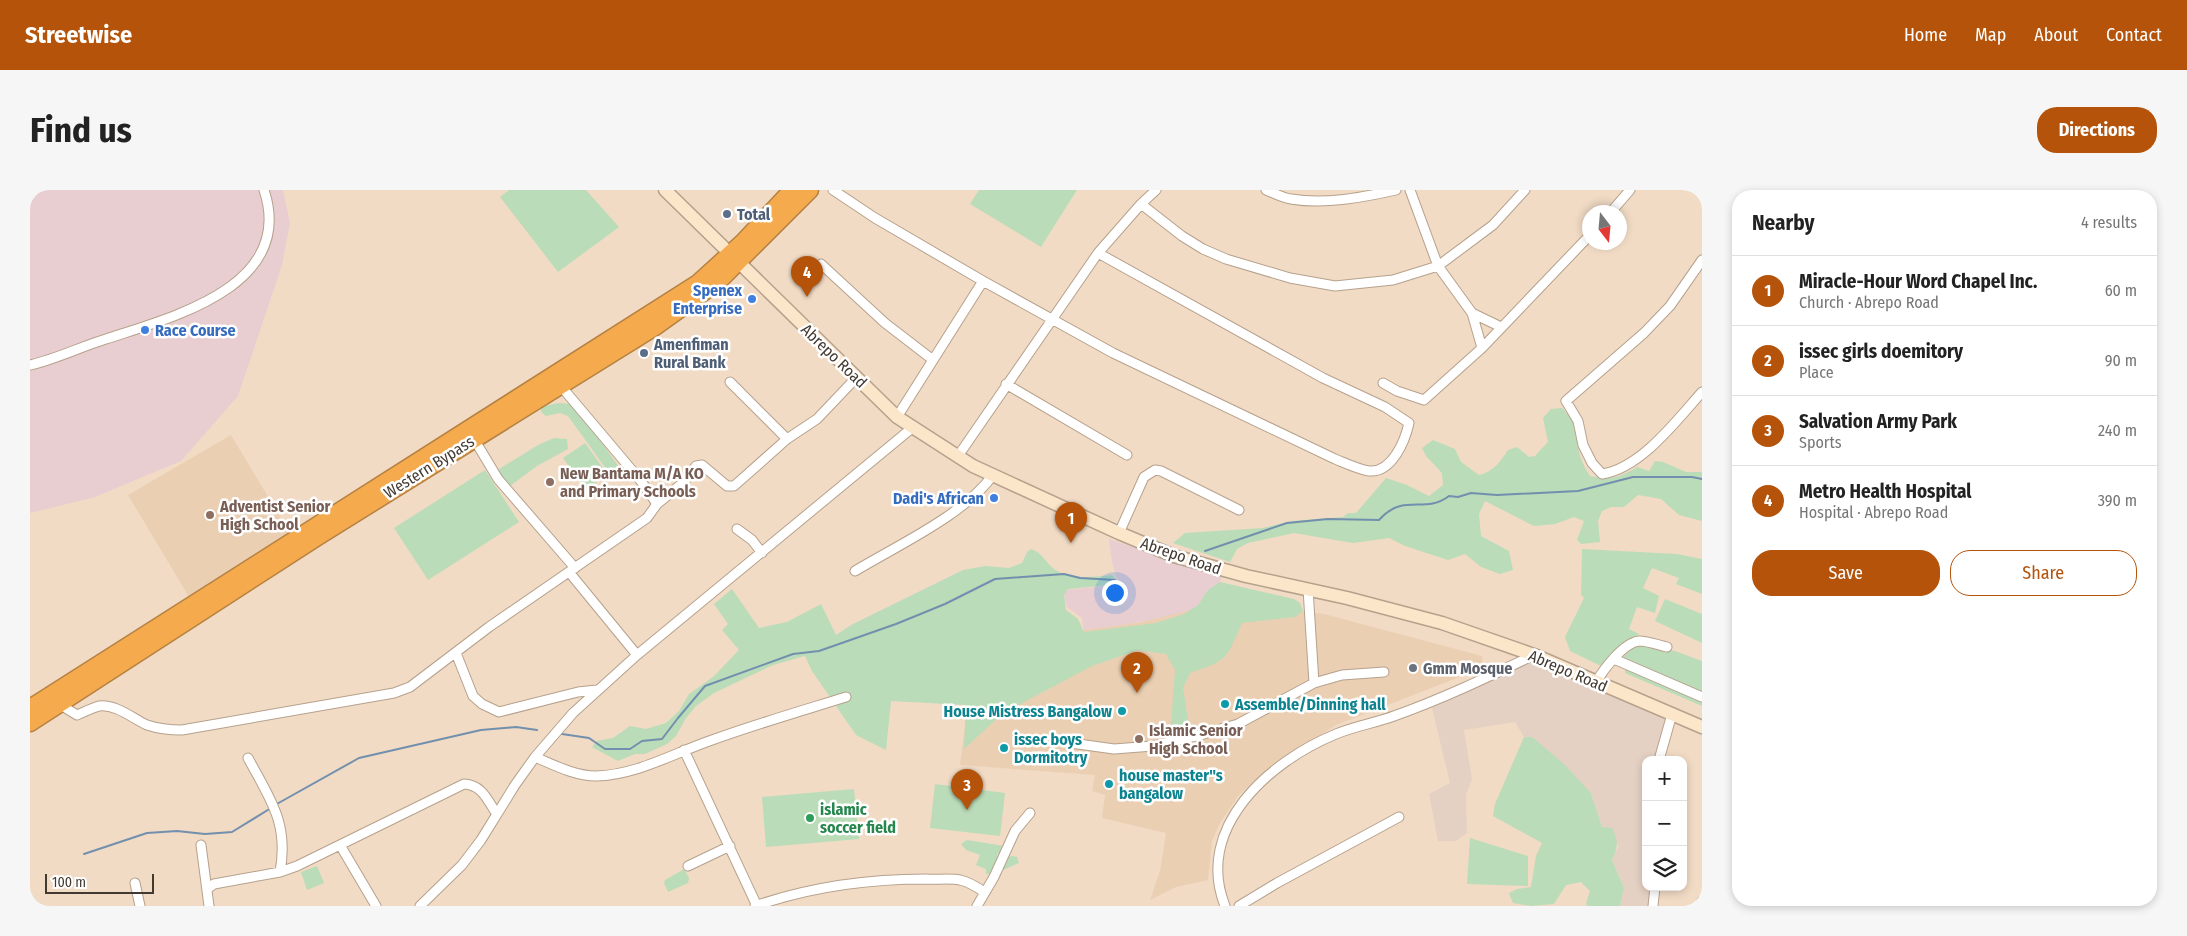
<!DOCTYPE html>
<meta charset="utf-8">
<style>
body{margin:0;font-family:"Fira Sans Condensed",sans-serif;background:#f6f6f6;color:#222}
.controls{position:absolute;right:15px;bottom:15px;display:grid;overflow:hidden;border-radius:10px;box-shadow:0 2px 8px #0003}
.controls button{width:45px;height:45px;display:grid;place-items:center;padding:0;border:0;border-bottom:1px solid #e0e0e0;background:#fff;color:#222;font:25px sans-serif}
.compass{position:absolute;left:1552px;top:15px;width:45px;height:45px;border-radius:50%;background:#fff;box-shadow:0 2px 8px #0003;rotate:164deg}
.scale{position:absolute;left:15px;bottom:12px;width:109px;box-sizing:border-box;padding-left:5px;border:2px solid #423931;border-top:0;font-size:14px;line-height:18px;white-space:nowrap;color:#423931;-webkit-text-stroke:4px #fff;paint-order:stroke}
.you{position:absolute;left:1084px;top:402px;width:18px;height:18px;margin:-12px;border:4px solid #fff;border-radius:50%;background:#1a73e8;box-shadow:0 0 0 8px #1a73e833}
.badge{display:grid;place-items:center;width:32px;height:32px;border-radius:50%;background:#b45309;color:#fff;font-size:16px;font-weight:700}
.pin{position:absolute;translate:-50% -41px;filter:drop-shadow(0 1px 2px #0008)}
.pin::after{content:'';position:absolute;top:26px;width:18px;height:15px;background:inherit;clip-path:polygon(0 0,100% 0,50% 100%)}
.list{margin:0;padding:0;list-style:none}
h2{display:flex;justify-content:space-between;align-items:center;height:65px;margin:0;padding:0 20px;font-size:21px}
h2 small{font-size:16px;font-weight:400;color:#767676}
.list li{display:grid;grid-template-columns:32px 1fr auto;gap:15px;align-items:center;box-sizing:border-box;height:70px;padding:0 20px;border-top:1px solid #e0e0e0}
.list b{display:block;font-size:19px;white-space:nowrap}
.list p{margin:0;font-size:16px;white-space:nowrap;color:#767676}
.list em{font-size:16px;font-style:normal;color:#767676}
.actions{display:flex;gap:10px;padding:15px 20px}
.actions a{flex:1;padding:11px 0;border:1px solid #b45309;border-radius:20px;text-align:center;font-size:18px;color:#b45309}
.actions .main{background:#b45309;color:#fff}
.icon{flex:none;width:28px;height:28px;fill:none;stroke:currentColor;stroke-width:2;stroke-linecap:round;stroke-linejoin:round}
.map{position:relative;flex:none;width:1672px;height:716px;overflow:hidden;border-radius:20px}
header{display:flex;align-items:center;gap:30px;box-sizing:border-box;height:70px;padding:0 25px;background:#b45309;color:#fff}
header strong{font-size:24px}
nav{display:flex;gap:28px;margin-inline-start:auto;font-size:18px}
.intro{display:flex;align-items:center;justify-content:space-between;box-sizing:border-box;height:120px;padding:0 30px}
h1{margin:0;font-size:35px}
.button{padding:12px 22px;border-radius:20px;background:#b45309;color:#fff;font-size:18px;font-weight:700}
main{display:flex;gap:30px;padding:0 30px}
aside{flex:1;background:#fff;border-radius:20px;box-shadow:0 2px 8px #0003}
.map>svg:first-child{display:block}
.commercial{fill:#e8ced1}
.industrial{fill:#e5d1c3}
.built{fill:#eacfb3}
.green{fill:#badcb9}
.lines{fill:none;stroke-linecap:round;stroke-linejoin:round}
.stream{stroke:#7290ad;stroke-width:2}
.street-casing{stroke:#b6a18c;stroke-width:11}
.secondary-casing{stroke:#b6a18c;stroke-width:15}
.highway-casing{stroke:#b68243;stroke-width:19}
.street{stroke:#fff;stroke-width:9}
.secondary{stroke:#fce6ca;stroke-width:12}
.highway{stroke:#f4aa4d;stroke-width:16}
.service-dot{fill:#5c6f8a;stroke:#fff;stroke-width:2}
.shop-dot{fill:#3f7fe0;stroke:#fff;stroke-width:2}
.education-dot{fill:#8d6e63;stroke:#fff;stroke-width:2}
.worship-dot{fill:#6b7280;stroke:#fff;stroke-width:2}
.culture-dot{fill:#0f9aa8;stroke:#fff;stroke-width:2}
.leisure-dot{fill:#2e9e5b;stroke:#fff;stroke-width:2}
.labels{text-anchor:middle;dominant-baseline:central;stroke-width:5;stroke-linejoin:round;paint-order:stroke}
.service-label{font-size:16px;font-weight:bold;fill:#4e5e75;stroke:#fff;text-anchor:start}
.shop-label{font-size:16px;font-weight:bold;fill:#366cbe;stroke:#fff;text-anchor:end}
.street-label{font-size:16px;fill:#423931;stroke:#fff}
.education-label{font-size:16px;font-weight:bold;fill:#785e54;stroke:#fff;text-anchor:start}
.worship-label{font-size:16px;font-weight:bold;fill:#5b616d;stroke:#fff;text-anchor:start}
.culture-label{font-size:16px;font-weight:bold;fill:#0d838f;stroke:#fff;text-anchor:start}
.leisure-label{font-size:16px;font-weight:bold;fill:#27864d;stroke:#fff;text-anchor:start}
</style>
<header>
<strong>Streetwise</strong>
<nav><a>Home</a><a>Map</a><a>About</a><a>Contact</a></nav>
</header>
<div class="intro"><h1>Find us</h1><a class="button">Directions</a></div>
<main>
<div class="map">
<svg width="1672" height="716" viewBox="0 0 1672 716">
<rect width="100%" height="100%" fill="#f1dbc5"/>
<path class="commercial" d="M0 0H253L260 33 252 75 208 206 151 271 65 307 0 323Z
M1079 349 1192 387 1190 392 1178 400 1168 415 1154 424 1054 442 1052 428 1037 417 1033 400 1089 395 1082 372Z"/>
<path class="industrial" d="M1499 470 1634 529 1633 547 1626 570H1616L1614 635 1616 643V697H1620L1618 716H1590L1594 698 1582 669 1589 656 1572 637 1561 603 1502 547H1494L1485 532 1434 540 1442 589 1436 605 1437 643 1426 651H1408L1399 604 1420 593 1401 514Z"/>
<path class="built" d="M201 245 261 345 159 407 98 305Z
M1175 403 1264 414 1268 421 1294 424 1452 466 1453 478 1306 535 1238 579 1209 605 1190 633 1182 651 1178 690 1146 697 1120 710 1130 681 1136 643 1072 628 1075 605 1062 601 1065 585 930 575 944 464 1038 442 1107 433 1153 422 1168 417Z"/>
<path class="green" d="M479 0H556L589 37 528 82 470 7Z
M949 0H1047L1011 57 940 14Z
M528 213 542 214 552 225 594 284 589 288 582 287 538 226 530 223 516 226 511 222V217Z
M1532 218 1547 235C1545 254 1550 271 1560 286 1581 290 1589 288 1607 277L1619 281 1625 271 1633 272 1656 282H1672V331L1649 325 1631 309 1608 305 1594 317H1581L1572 321 1568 331 1570 352 1551 354 1547 350 1554 331 1544 327 1525 334 1504 336 1455 311 1449 324 1451 346 1479 361 1483 380 1470 384 1451 377 1435 364 1418 370 1375 356 1359 348 1323 353 1264 343 1218 353 1207 359 1200 372 1143 353 1155 343 1233 338 1262 331 1313 327 1318 323H1326L1356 288 1377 295 1399 306 1413 295 1412 283 1396 266 1392 258 1403 250 1425 259 1431 272 1449 285C1463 282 1470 272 1478 260L1487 257 1499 267 1505 266 1518 252 1513 228 1521 219Z
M524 248 537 249 538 259 507 276 476 299C469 296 462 292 461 284L508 255Z
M555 253 578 285 556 299 533 268Z
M455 280 489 332 398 390 364 338Z
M1001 359C1014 364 1014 371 1024 379 1038 390 1065 387 1082 385L1087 391 1085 394 1080 395 1038 399 1034 405 1036 420 1048 429 1054 442 1126 433 1154 424 1168 415 1178 400 1190 392 1264 409 1270 413 1273 421 1265 427 1212 433C1196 469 1199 470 1160 483L1153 498 1159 536 1147 541 1141 534 1145 480 1136 464 1108 460 1062 476 973 523 934 559 936 515 861 511 856 560 826 545 782 481 775 466 743 475 684 503 666 516 656 528 646 546 637 554 615 564H605L588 571 562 557 567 551 583 548 600 536 616 539 636 533 649 521 659 504 683 487 709 460 692 440 698 434 684 414 702 399 729 438 757 432 791 414 806 445 821 435 933 380 955 376 979 378 992 373 997 362Z
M1552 359 1647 364 1672 369V404L1646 394 1649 388 1622 378 1613 398 1629 406 1625 423 1607 417 1599 439 1609 444 1571 476 1540 461 1535 447 1554 408 1551 405Z
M1635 409 1672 424V453L1625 431Z
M1607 454 1645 461 1672 471V503L1591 469Z
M1603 479 1672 509V516L1595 483V480Z
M1494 547H1502L1534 574 1561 603 1572 637 1582 638C1589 651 1588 657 1582 670L1594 698 1590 716H1558L1556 714 1560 701 1551 692 1536 695 1524 714 1501 716 1483 713 1479 703 1487 699 1501 697 1506 666 1512 653 1463 626 1465 614Z
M905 594 975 603 970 646 900 638Z
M824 599 829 649 736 657 732 607Z
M1440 648 1498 666V696L1437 694Z
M937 650 974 656 972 661 967 664 968 670 982 666 987 667 989 673 964 684H956V679L946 675 950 665 936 660 931 654Z
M287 676 294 693 277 700 271 682Z
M654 679 659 688 658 693 638 702 634 693 635 690Z"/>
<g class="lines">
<path class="stream" d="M1175 361 1257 333 1298 329 1349 330C1374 302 1394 325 1419 306L1428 307 1441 303 1467 305 1548 301 1603 287H1662L1672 289
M532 544 559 548 575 559H600L612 551 632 549 648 528 675 496 763 464 789 461 866 434 915 414 965 389 1034 384 1050 388 1085 390
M245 615 329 568 451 540 486 537 507 540
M54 664 117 643 147 641 175 644 202 642 241 618"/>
<g class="street-casing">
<path id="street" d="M803 0 845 28 953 91 1083 163 1305 269C1315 273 1327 279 1339 281 1362 283 1375 251 1379 233L1355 217 1293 188 1068 63
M1236 0C1244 3 1253 8 1261 9 1295 15 1334 7 1366 0
M1380 0 1408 76 1442 123 1452 158
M1111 14 1152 46 1173 59 1196 69 1260 88 1305 96 1363 90 1408 76 1463 35 1495 0
M1581 22 1600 0
M1672 70 1640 116 1614 143 1536 211 1548 231 1553 255 1562 273 1572 284C1611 278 1647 230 1672 202
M791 74 855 133 903 170
M1442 123 1471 137
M0 175C26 169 50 157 76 149 143 127 266 96 234 0
M700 192 757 249
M1353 193 1367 201 1394 210 1452 158 1560 45
M976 194 1097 265
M867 227 953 91
M444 249 468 289 545 378
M928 266 1068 63 1111 14 1126 0
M627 314 654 292 666 276 672 275 697 296H704L757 249 787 229 826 188
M707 339 722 350 732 363
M1089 343 1114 287 1125 280 1131 281 1209 320
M825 381C868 355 934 325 963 285
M539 382 607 465
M426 463 443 506 452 514 469 522 548 502 567 500
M1584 469 1672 507
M1566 492C1574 479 1593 453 1609 451 1618 451 1628 455 1637 457
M1284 493 1312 485 1354 482
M29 514 47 525C54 522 62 518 69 516 86 514 102 528 117 535 129 539 140 540 152 540L364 503 380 497 459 437 617 328 627 314 611 291 530 195
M1041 553 1084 559 1123 556 1170 545 1208 534 1284 493 1278 399
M654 560 727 716
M505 567C524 575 545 586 566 586 607 585 644 563 682 550 726 534 771 521 816 507
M218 568C240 609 259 633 250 682
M1629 570 1642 524
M171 655 179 716
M310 655 346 716
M658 676 700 656
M105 693 110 716
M177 699 184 694 250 682 267 676 434 594C452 595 457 609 466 623
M390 716 432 675 451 650 485 595 505 567 543 523 607 465 882 238
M725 716C780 697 838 689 896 689 907 690 919 688 930 690 939 692 947 697 954 702
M947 716 964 687 985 641 1000 623
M1195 716C1164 637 1240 571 1306 544 1325 536 1345 533 1364 526 1412 509 1458 487 1504 465
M1209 716 1247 693 1369 627
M1623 716 1625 697
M1670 716 1672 711"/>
</g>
<g class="secondary-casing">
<path id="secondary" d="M635 0 867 227 943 276 1089 343 1144 366 1216 386 1317 408 1412 433 1504 465 1672 537"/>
</g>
<g class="highway-casing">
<path id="highway" d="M0 518 668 93 713 52 762 0
M0 533 289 346 625 137 688 92 780 0"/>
</g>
<use href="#street" class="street"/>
<use href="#secondary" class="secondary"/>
<use href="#highway" class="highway"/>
</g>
<g class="service-dot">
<circle cx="697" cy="24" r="5"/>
<circle cx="614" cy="163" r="5"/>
</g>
<g class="shop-dot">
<circle cx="722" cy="109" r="5"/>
<circle cx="115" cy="140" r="5"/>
<circle cx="964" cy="308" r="5"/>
</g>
<g class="education-dot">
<circle cx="520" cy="292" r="5"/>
<circle cx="180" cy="325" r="5"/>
<circle cx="1109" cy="549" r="5"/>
</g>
<circle class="worship-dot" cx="1383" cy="478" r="5"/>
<g class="culture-dot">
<circle cx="1195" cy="514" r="5"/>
<circle cx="1092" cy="521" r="5"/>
<circle cx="974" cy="558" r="5"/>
<circle cx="1079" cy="594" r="5"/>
</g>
<circle class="leisure-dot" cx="780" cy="628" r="5"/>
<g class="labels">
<g class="service-label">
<text x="707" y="24">Total</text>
<text x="624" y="154">Amenfiman<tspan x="624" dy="18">Rural Bank</tspan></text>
</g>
<g class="shop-label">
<text x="712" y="100">Spenex<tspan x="712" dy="18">Enterprise</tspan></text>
<text x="125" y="140" text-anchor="start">Race Course</text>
<text x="954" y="308">Dadi's African</text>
</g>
<g class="street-label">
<text transform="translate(804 166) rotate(44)">Abrepo Road</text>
<text transform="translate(399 277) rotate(-32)">Western Bypass</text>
<text transform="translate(1151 366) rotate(19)">Abrepo Road</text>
<text transform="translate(1538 481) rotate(23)">Abrepo Road</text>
</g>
<g class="education-label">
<text x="530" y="283">New Bantama M/A KO<tspan x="530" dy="18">and Primary Schools</tspan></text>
<text x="190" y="316">Adventist Senior<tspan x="190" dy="18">High School</tspan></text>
<text x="1119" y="540">Islamic Senior<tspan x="1119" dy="18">High School</tspan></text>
</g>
<g class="worship-label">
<text x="1393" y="478">Gmm Mosque</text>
</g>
<g class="culture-label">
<text x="1205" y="514">Assemble/Dinning hall</text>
<text x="1082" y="521" text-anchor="end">House Mistress Bangalow</text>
<text x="984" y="549">issec boys<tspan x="984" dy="18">Dormitotry</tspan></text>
<text x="1089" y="585">house master"s<tspan x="1089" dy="18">bangalow</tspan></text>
</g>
<g class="leisure-label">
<text x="790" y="619">islamic<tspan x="790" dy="18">soccer field</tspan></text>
</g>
</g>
</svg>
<div class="controls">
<button>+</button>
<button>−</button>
<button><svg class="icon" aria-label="layers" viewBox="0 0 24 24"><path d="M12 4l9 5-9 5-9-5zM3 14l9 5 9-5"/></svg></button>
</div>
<svg class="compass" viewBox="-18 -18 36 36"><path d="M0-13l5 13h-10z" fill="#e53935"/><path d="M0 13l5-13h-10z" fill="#767676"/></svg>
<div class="scale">100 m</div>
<div class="you"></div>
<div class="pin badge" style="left:1041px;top:353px">1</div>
<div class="pin badge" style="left:1107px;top:503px">2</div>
<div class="pin badge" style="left:937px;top:620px">3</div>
<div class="pin badge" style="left:777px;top:107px">4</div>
</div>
<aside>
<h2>Nearby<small>4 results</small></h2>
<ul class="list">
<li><span class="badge">1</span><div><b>Miracle-Hour Word Chapel Inc.</b><p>Church · Abrepo Road</p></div><em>60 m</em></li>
<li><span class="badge">2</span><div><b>issec girls doemitory</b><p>Place</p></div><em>90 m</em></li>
<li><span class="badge">3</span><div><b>Salvation Army Park</b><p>Sports</p></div><em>240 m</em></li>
<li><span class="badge">4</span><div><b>Metro Health Hospital</b><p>Hospital · Abrepo Road</p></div><em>390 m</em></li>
</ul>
<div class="actions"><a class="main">Save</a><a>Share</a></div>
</aside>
</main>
